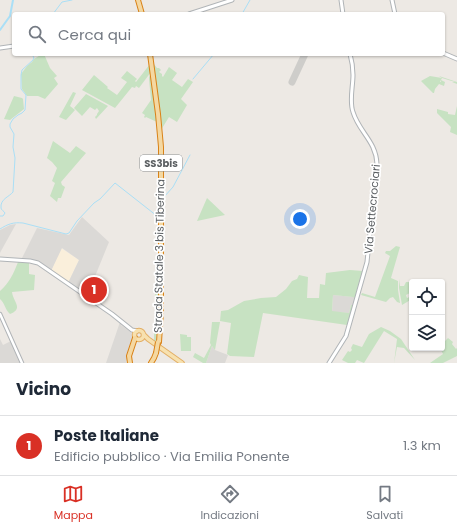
<!DOCTYPE html>
<html lang="it">
<meta charset="utf-8">
<style>
body{margin:0;font-family:Poppins,sans-serif;background:#f6f6f7;color:#1f2937}
.controls{position:absolute;right:12px;bottom:12px;display:grid;overflow:hidden;border-radius:4px;box-shadow:0 1px 3px #0004}
.controls button{width:36px;height:36px;display:grid;place-items:center;padding:0;border:0;border-bottom:1px solid #e0e1e3;background:#fff;color:#1f2937;font:20px sans-serif}
.you{position:absolute;left:300px;top:219px;width:14px;height:14px;margin:-10px;border:3px solid #fff;border-radius:50%;background:#1a73e8;box-shadow:0 0 0 6px #1a73e833}
.badge{display:grid;place-items:center;width:26px;height:26px;border-radius:50%;background:#d93025;color:#fff;font-size:13px;font-weight:700}
.pin{position:absolute;translate:-50% -50%;border:2px solid #fff;box-shadow:0 1px 4px #0006}
.list{margin:0;padding:0;list-style:none}
h2{display:flex;justify-content:space-between;align-items:center;height:52px;margin:0;padding:0 16px;font-size:17px}
h2 small{font-size:13px;font-weight:400;color:#747a83}
.list li{display:grid;grid-template-columns:26px 1fr auto;gap:12px;align-items:center;box-sizing:border-box;height:60px;padding:0 16px;border-top:1px solid #e0e1e3}
.list b{display:block;font-size:15px;white-space:nowrap}
.list p{margin:0;font-size:13px;white-space:nowrap;color:#747a83}
.list em{font-size:13px;font-style:normal;color:#747a83}
.icon{flex:none;width:22px;height:22px;fill:none;stroke:currentColor;stroke-width:2;stroke-linecap:round;stroke-linejoin:round}
.map{position:relative;flex:none;width:457px;height:363px;overflow:hidden}
.search{position:absolute;background:#fff;box-shadow:0 1px 3px #0004;left:12px;right:12px;top:12px;height:44px;display:flex;align-items:center;gap:10px;box-sizing:border-box;padding:0 14px;border-radius:4px;color:#747a83;font-size:15px}
.sheet{height:112px;background:#fff}
nav{display:flex;justify-content:space-around;align-items:center;box-sizing:border-box;height:56px;border-top:1px solid #e0e1e3;background:#fff;font-size:11px;color:#747a83}
nav a{display:grid;justify-items:center;gap:2px}
nav .on{color:#d93025}
.map>svg:first-child{display:block}
.commercial{fill:#faefdb}
.industrial{fill:#dbd9d6}
.green{fill:#c7e2c2}
.lines{fill:none;stroke-linecap:round;stroke-linejoin:round}
.stream{stroke:#aadff6;stroke-width:1}
.canal{stroke:#aadff6;stroke-width:2}
.runway{stroke:#cecdca;stroke-width:7}
.tertiary-casing{stroke:#b1b4b7;stroke-width:4.5}
.secondary-casing{stroke:#b0b4b7;stroke-width:5}
.primary-casing{stroke:#e3af66;stroke-width:5.5}
.trunk-casing{stroke:#d98217;stroke-width:6}
.tertiary{stroke:#fff;stroke-width:2.5}
.secondary{stroke:#fff;stroke-width:3}
.primary{stroke:#f7e1af;stroke-width:3.5}
.trunk{stroke:#f4d8a2;stroke-width:4}
.trunk-bridge-casing{stroke:#d98217;stroke-width:6;stroke-linecap:butt}
.trunk-bridge{stroke:#f4d8a2;stroke-width:4}
.labels{text-anchor:middle;dominant-baseline:central;stroke-width:3.5;stroke-linejoin:round;paint-order:stroke}
.shield{fill:#fff;stroke:#8d9092;stroke-width:1}
.shield-label{font-size:10px;font-weight:bold;fill:#5c6063}
.street-label{font-size:11px;fill:#5c6063;stroke:#fff}
</style>
<div class="map">
<svg width="457" height="363" viewBox="0 0 457 363">
<rect width="100%" height="100%" fill="#ede9e4"/>
<path class="commercial" d="M61 248 79 260 68 283 51 271Z"/>
<path class="industrial" d="M82 217 109 242 87 296 68 283 79 260 62 248 51 271 38 263 21 260 37 228 69 235Z
M16 224 1 251 0 253V230L10 225Z
M333 295 354 297 355 298 353 305H351L349 313 332 312Z
M120 322 122 323 121 325 132 333 133 336 126 362 127 363H106Z
M0 339 3 345 11 341 21 363H0Z
M212 346 215 350 228 355 225 363H206Z"/>
<path class="green" d="M42 54H44L50 68 57 76 54 78 58 84 45 99 38 96H27L22 89 21 74 27 66 32 62 34 59Z
M153 63 157 68H159L161 70 159 72 162 74V76L163 77 169 67 177 73 172 80 182 87 188 79 193 82 181 99 187 105 177 122 169 117 161 130 160 110 158 107 152 64Z
M150 64 151 72 139 88 136 86 135 88 132 87 115 108 82 90 94 75 108 87 107 88 117 95 127 82 121 78 127 71 137 79 135 81 136 82Z
M151 74 157 122 146 117 145 118 144 117 145 115 142 113 151 100 149 79V77Z
M430 76 442 78 439 76 457 82V84L452 82H455L442 78 440 82H441V80L445 82 444 86 439 84 435 89 434 93H433L421 81Z
M73 92 76 93 70 106 75 110 66 120 59 117Z
M86 94 108 106 96 119 95 117 97 115V114L99 111 97 108 95 110 90 107 82 116 74 108Z
M14 96 22 98 23 99 24 109 10 120 4 119Z
M457 106V135L450 132 451 127 437 113V109L448 112V114L455 115Z
M53 141 70 153 76 146 86 153 61 182 62 185 65 187 61 198H58L57 202 50 196 55 183 52 181 57 168 52 162 47 158Z
M207 198 225 215 197 221Z
M396 246 400 247 391 278 398 281V290L400 303 397 302 393 297 390 298 386 302 361 295 362 293 375 297 390 256 385 253 386 251H390Z
M18 262H29V274L35 275 34 290 12 292C13 302 24 308 10 314 5 310 5 303 0 299V291C9 283 14 273 18 262Z
M350 270 363 271 356 299 353 297 333 295 332 311 349 313 351 305H353L354 300 355 301 348 323 347 325 263 313 254 357 230 356 227 354 231 323 220 321 221 311 228 310 244 301 261 298 276 297 286 289 292 281 297 279 299 275 308 277 307 298H319L320 284 325 285 326 273Z
M399 279 400 286H404L406 282H412V292L406 295 407 298 412 296V299L402 305 399 288Z
M155 293H159L158 322 156 343 154 342V319L156 318Z
M212 322H220L215 350 212 346 206 363H203L193 357 195 353 204 358 211 345 210 343Z
M381 327 390 331 401 339 415 360 404 348 397 347 394 363 397 339 384 331 364 363 357 360 355 363H348L342 360 348 351 350 352 352 350 351 348 353 344 362 347 369 334Z
M180 334 187 335V337H191V351H181Z
M448 338 453 342 452 344 456 349 457 348V356L443 363H430L443 354 440 348H442V344Z"/>
<g class="lines">
<path class="stream" d="M53 14 62 2 72 0
M242 14 250 0
M193 79 214 54
M164 197 173 187 190 155
M0 216H3L5 213C4 211 1 210 1 208 0 199 9 197 13 192L15 158 13 147 14 134 10 127V124L13 119 18 115 22 113 25 110 26 95 21 89V75L22 70 33 60 34 58 32 54
M0 229C8 224 13 222 23 223L66 234 69 233 77 221 94 203 100 199 115 183 157 216"/>
<path class="canal" d="M0 30 10 16 13 0"/>
<path class="runway" d="M292 82 305 54"/>
<g class="tertiary-casing">
<path id="tertiary" d="M0 314 22 363"/>
</g>
<g class="secondary-casing">
<path id="secondary" d="M341 0 343 14
M392 0 395 14
M189 14 232 0
M0 48 14 46
M443 53 457 59
M0 259 30 261 38 263 112 314 132 330 137 331
M329 363 346 336 367 262 377 164C376 141 359 132 353 112 349 101 353 87 353 75 353 68 352 61 350 54"/>
</g>
<g class="primary-casing">
<path id="primary" d="M134.5 335a4.5 4.5 0 1 1 9 0a4.5 4.5 0 1 1-9 0Z
M144 335 148 339 182 363"/>
</g>
<g class="trunk-casing">
<path id="trunk" d="M138 0 142 14
M150 54 158 114 161 147V311L159 342
M130 363 129 356 135 338
M151 363 154 358 156 353"/>
</g>
<use href="#tertiary" class="tertiary"/>
<use href="#secondary" class="secondary"/>
<use href="#primary" class="primary"/>
<use href="#trunk" class="trunk"/>
<g class="trunk-bridge-casing">
<path id="trunk-bridge" d="M156 353 158 342"/>
</g>
<use href="#trunk-bridge" class="trunk-bridge"/>
</g>
<g class="labels">
<rect class="shield" x="140" y="155" width="42" height="16" rx="3"/>
<g class="shield-label">
<text x="161" y="163">SS3bis</text>
</g>
<g class="street-label">
<text transform="translate(372 209) rotate(-85)">Via Settecrociari</text>
<text transform="translate(159 256) rotate(-89)">Strada Statale 3 bis Tiberina</text>
</g>
</g>
</svg>
<div class="controls">
<button><svg class="icon" aria-label="locate" viewBox="0 0 24 24"><circle cx="12" cy="12" r="6"/><path d="M12 2v4M12 18v4M2 12h4M18 12h4"/></svg></button>
<button><svg class="icon" aria-label="layers" viewBox="0 0 24 24"><path d="M12 4l9 5-9 5-9-5zM3 14l9 5 9-5"/></svg></button>
</div>
<div class="you"></div>
<div class="pin badge" style="left:94px;top:290px">1</div>
<div class="search"><svg class="icon" aria-label="search" viewBox="0 0 24 24"><circle cx="10" cy="10" r="6"/><path d="M15 15l6 6"/></svg>Cerca qui</div>
</div>
<section class="sheet">
<h2>Vicino<small></small></h2>
<ul class="list">
<li><span class="badge">1</span><div><b>Poste Italiane</b><p>Edificio pubblico · Via Emilia Ponente</p></div><em>1.3 km</em></li>
</ul>
</section>
<nav>
<a class="on"><svg class="icon" aria-label="map" viewBox="0 0 24 24"><path d="M3 6l6-2 6 2 6-2v14l-6 2-6-2-6 2zM9 4v14M15 6v14"/></svg>Mappa</a>
<a><svg class="icon" aria-label="directions" viewBox="0 0 24 24"><path d="M12 3l9 9-9 9-9-9zM9 14v-3h6M13 9l2 2-2 2"/></svg>Indicazioni</a>
<a><svg class="icon" aria-label="saved" viewBox="0 0 24 24"><path d="M7 4h10v16l-5-4-5 4z"/></svg>Salvati</a>
</nav>
